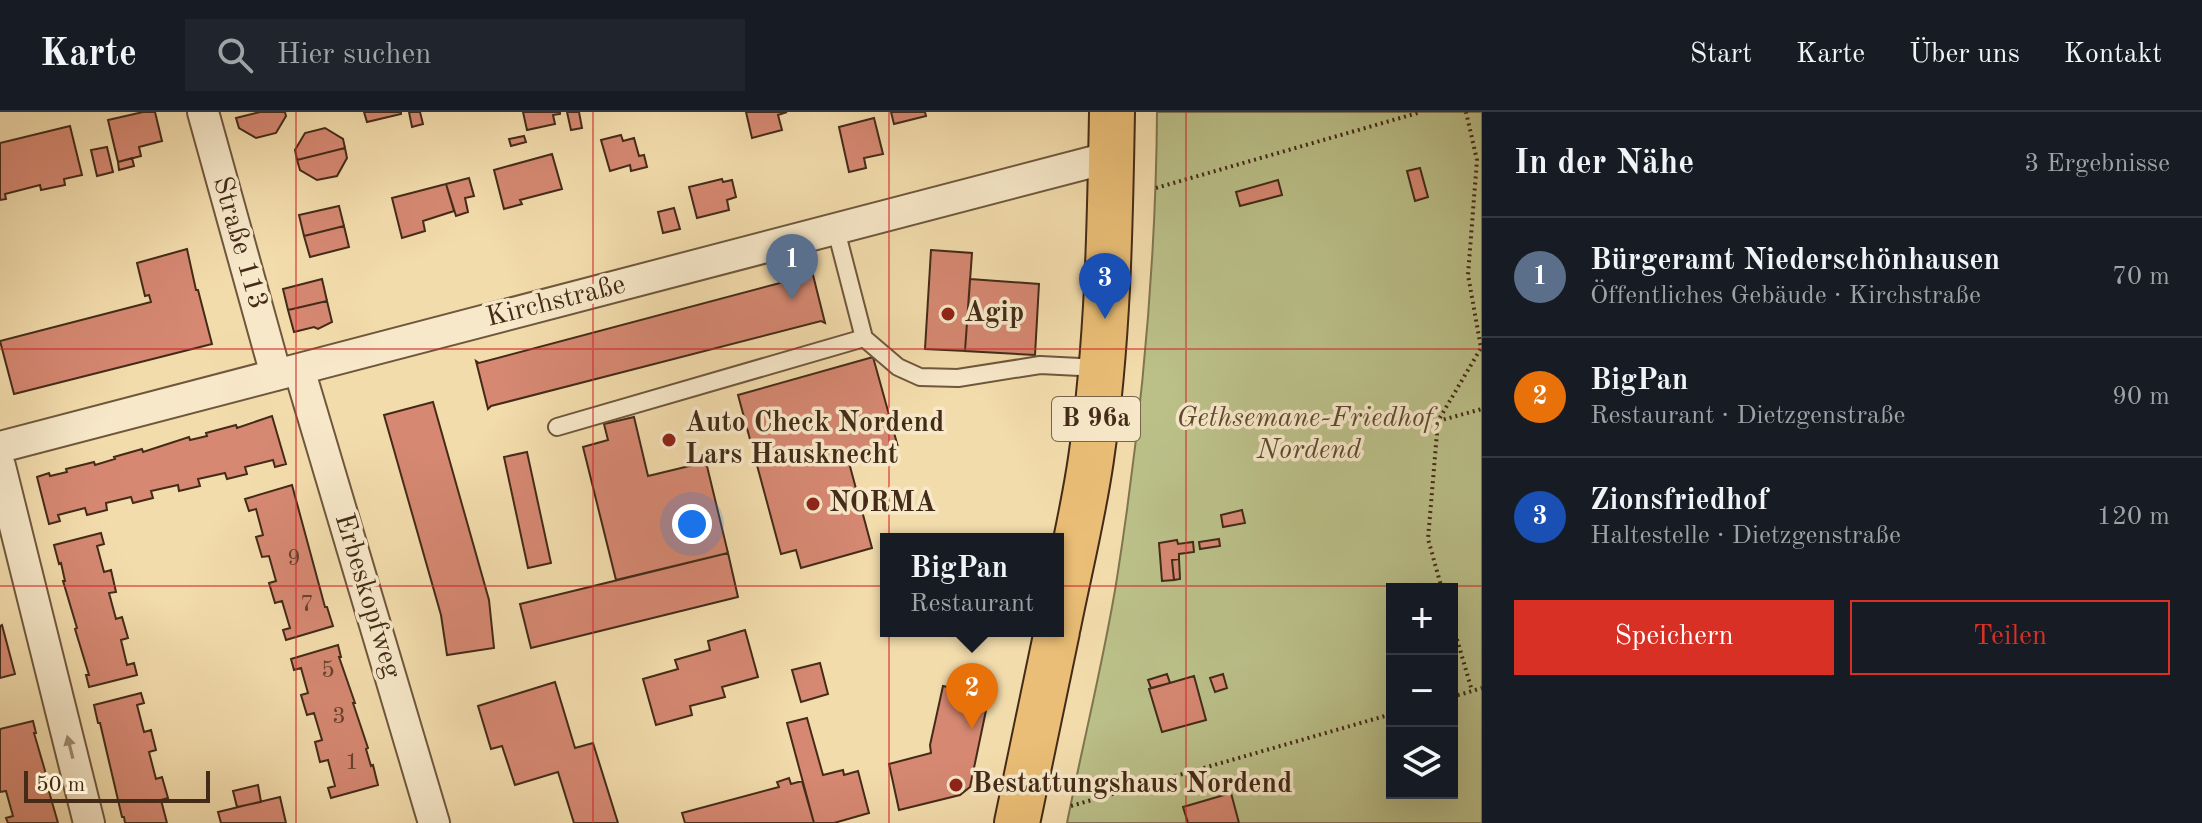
<!DOCTYPE html>
<html lang="de">
<meta charset="utf-8">
<style>
body{margin:0;font-family:"Old Standard TT",serif;background:#20242c;color:#f1f3f6}
.controls{position:absolute;right:24px;bottom:24px;display:grid;overflow:hidden;border-radius:0px;box-shadow:0 8px 32px #0002}
.controls button{width:72px;height:72px;display:grid;place-items:center;padding:0;border:0;border-bottom:2px solid #363941;background:#171b24;color:#f1f3f6;font:40px sans-serif}
.scale{position:absolute;left:24px;bottom:20px;width:186px;box-sizing:border-box;padding-left:8px;border:4px solid #432b18;border-top:0;font-size:22px;line-height:28px;white-space:nowrap;color:#432b18;-webkit-text-stroke:6px #f7e8c9;paint-order:stroke}
.you{position:absolute;left:692px;top:412px;width:28px;height:28px;margin:-20px;border:6px solid #fff;border-radius:50%;background:#1a73e8;box-shadow:0 0 0 12px #1a73e833}
.badge{display:grid;place-items:center;width:52px;height:52px;border-radius:50%;background:#d93025;color:#fff;font-size:26px;font-weight:700}
.pin{position:absolute;translate:-50% -66px;filter:drop-shadow(0 2px 4px #0008)}
.pin::after{content:'';position:absolute;top:42px;width:28px;height:24px;background:inherit;clip-path:polygon(0 0,100% 0,50% 100%)}
.popup{position:absolute;left:880px;top:421px;width:184px;height:104px;box-sizing:border-box;display:grid;place-content:center;border-radius:0px;background:#171b24;filter:drop-shadow(0 2px 6px #0005);font-size:26px;white-space:nowrap;color:#9ea1a6}
.popup b{font-size:30px;color:#f1f3f6}
.popup::after{content:'';position:absolute;left:50%;top:100%;margin-left:-16px;border:16px solid transparent;border-top-color:#171b24}
.list{margin:0;padding:0;list-style:none}
h2{display:flex;justify-content:space-between;align-items:center;height:104px;margin:0;padding:0 32px;font-size:34px}
h2 small{font-size:26px;font-weight:400;color:#9ea1a6}
.list li{display:grid;grid-template-columns:52px 1fr auto;gap:24px;align-items:center;box-sizing:border-box;height:120px;padding:0 32px;border-top:2px solid #363941}
.list b{display:block;font-size:30px;white-space:nowrap}
.list p{margin:0;font-size:26px;white-space:nowrap;color:#9ea1a6}
.list em{font-size:26px;font-style:normal;color:#9ea1a6}
.actions{display:flex;gap:16px;padding:24px 32px}
.actions a{flex:1;padding:18px 0;border:2px solid #d93025;border-radius:0px;text-align:center;font-size:28px;color:#d93025}
.actions .main{background:#d93025;color:#fff}
.icon{flex:none;width:44px;height:44px;fill:none;stroke:currentColor;stroke-width:2;stroke-linecap:round;stroke-linejoin:round}
.map{position:relative;flex:none;width:1482px;height:711px;overflow:hidden}
header{display:flex;align-items:center;gap:48px;box-sizing:border-box;height:112px;padding:0 40px;background:#171b24;border-bottom:2px solid #363941}
header strong{font-size:38px}
nav{display:flex;gap:44px;margin-inline-start:auto;font-size:28px}
.search{width:560px;height:72px;background:#20242c;display:flex;align-items:center;gap:20px;box-sizing:border-box;padding:0 28px;border-radius:0px;color:#9ea1a6;font-size:30px}
main{display:flex}
aside{flex:1;background:#171b24}
.map>svg:first-child{display:block}
.green{fill:#bbc089;stroke:#7f7650;stroke-width:2;fill-rule:evenodd}
.building{fill:#d68872;stroke:#432b18;stroke-width:2}
.lines{fill:none;stroke-linecap:round;stroke-linejoin:round}
.lane-casing{stroke:#6f573d;stroke-width:20}
.street-casing{stroke:#6f573d;stroke-width:34}
.primary-casing{stroke:#432b18;stroke-width:48}
.path{stroke:#432b18;stroke-width:4;stroke-dasharray:2 4;stroke-linecap:butt}
.lane{stroke:#f7e8c9;stroke-width:16}
.street{stroke:#f7e8c9;stroke-width:30}
.primary{stroke:#eabe76;stroke-width:44}
.oneway{fill:#9d8a70}
.grid{fill:none;stroke:#d62828;stroke-width:2;stroke-opacity:0.55}
.poi-dot{fill:#8f2418;stroke:#f7e8c9;stroke-width:3}
.labels{text-anchor:middle;dominant-baseline:central;stroke-width:7;stroke-linejoin:round;paint-order:stroke}
.number-label{font-size:24px;fill:#68422e}
.shield{fill:#f7e8c9;stroke:#79644d;stroke-width:2}
.shield-label{font-size:26px;font-weight:bold;fill:#432b18}
.street-label{font-size:28px;fill:#432b18;stroke:#f7e8c9}
.poi-label{font-size:28px;font-weight:bold;fill:#432b18;stroke:#f7e8c9;text-anchor:start}
.park-label{font-size:28px;font-style:italic;fill:#5b492f;stroke:#f7e8c9}
</style>
<header>
<strong>Karte</strong>
<div class="search"><svg class="icon" aria-label="search" viewBox="0 0 24 24"><circle cx="10" cy="10" r="6"/><path d="M15 15l6 6"/></svg>Hier suchen</div>
<nav><a>Start</a><a>Karte</a><a>Über uns</a><a>Kontakt</a></nav>
</header>
<main>
<div class="map">
<svg width="1482" height="711" viewBox="0 0 1482 711">
<rect width="100%" height="100%" fill="#f3dcac"/>
<filter id="stains"><feTurbulence type="fractalNoise" baseFrequency=".0025" numOctaves="4"/><feColorMatrix values="0 0 0 0 .2 0 0 0 0 .09 0 0 0 0 .02 0 0 0 .5 -.17"/></filter>
<radialGradient id="worn" r=".72"><stop offset=".6" stop-color="#630" stop-opacity="0"/><stop offset="1" stop-color="#630" stop-opacity=".3"/></radialGradient>
<path class="green" d="M1157 0H1482V711H1067C1083 630 1104 548 1117 466 1141 312 1156 156 1157 0ZM1392 477H1452V681H1392Z"/>
<path class="building" d="M143 0H155L162 29 139 35 141 44 118 50 108 8Z
M260 0H285L286 4 276 21 256 26 239 16 236 6Z
M364 0H401V2L367 10Z
M409 0H420L423 12 412 15Z
M523 0H560V2L553 3 555 12 527 18Z
M567 0H579L582 16 571 18Z
M746 0H787L778 3 782 18 752 26Z
M891 0H925L926 4 894 12Z
M874 6 883 42 864 46 866 56 849 60 839 15Z
M70 14 82 63 64 67 65 73 41 78 40 73 5 82 6 87 0 88V31Z
M325 16 343 27 345 36 297 48 295 38 305 21Z
M621 23 623 29 634 26 639 44 644 43 647 55 631 59 630 53 610 59 601 28Z
M524 24 526 30 511 34 509 27Z
M107 35 113 60 97 64 91 38Z
M345 36 347 46 337 64 317 68 300 58 297 48Z
M552 42 562 77 520 88 522 92 504 97 494 58Z
M132 46 134 54 119 58 118 50Z
M1420 56 1428 85 1415 89 1407 59Z
M469 66 474 84 465 86 468 100 456 104 446 72Z
M722 67 723 70 732 68 736 85 727 88 729 98 697 106 689 75Z
M1278 68 1282 83 1240 94 1236 80Z
M446 72 454 99 423 109 425 119 402 126 392 86Z
M339 94 344 114 304 124 299 103Z
M674 96 680 117 663 121 658 100Z
M344 114 349 135 310 145 304 124Z
M187 137 196 178H198L212 232 14 282 0 229 151 190 149 183 145 184 137 151Z
M931 138 972 141 965 239 925 237Z
M810 163H813L825 211 821 209 491 294 488 297 476 249 479 251Z
M322 167 327 189 288 198 283 177Z
M970 167 1039 172 1035 243 965 239Z
M327 189 332 210 318 217 314 215 294 220 288 198Z
M873 245 898 335 848 347 872 436 801 456 796 438 781 442 738 283Z
M433 290 489 488 494 536 447 543 441 503 384 303Z
M272 304 286 352 275 355 273 348 245 355 247 362 227 367 225 361 198 367 200 374 179 379 178 373 151 379 153 386 133 391 131 385 106 391 107 398 87 403 85 396 58 403 60 409 49 412 37 365 49 361 50 364 67 360 66 357 94 350 95 353 115 347 114 345 142 337 143 340 189 325 190 328 207 324 206 321 236 313 237 316Z
M634 305 648 364 706 350 728 441 616 468 583 335 608 328 604 312Z
M527 340 551 451 528 456 504 345Z
M292 373 325 495H327L333 514 286 528 283 518 290 516 282 489 275 491 269 471 276 469 269 444 262 445 256 425 263 423 256 397 249 399 245 387Z
M1242 398 1245 411 1223 415 1221 403Z
M101 421 104 432 97 434 104 460 111 458 116 480 109 481 116 507 122 505 128 526 121 528 127 553 134 551 137 563 89 575 86 563H89L75 517 77 516 63 469H65L61 451 59 452 54 433Z
M1219 427 1220 434 1200 437 1199 430Z
M1177 428 1178 432 1193 430 1194 440 1179 442V447L1172 448 1174 468 1162 469 1159 431Z
M728 441 738 485 531 536 520 492Z
M1179 447 1180 467 1174 468 1172 448Z
M2 513 15 562 0 566V514Z
M745 518 758 565 722 575 725 585 690 594 692 603 656 613 643 567 678 557 675 548 710 538 708 529Z
M338 533 341 545H339L355 591H353L368 636 366 637 371 654 373 653 378 673 331 686 328 676 335 674 328 648 320 650 315 630 322 628 314 601 307 603 301 583 308 581 301 556 294 558 291 547Z
M820 551 828 582 801 590 792 558Z
M1167 562 1170 571 1151 576 1148 568Z
M1223 562 1227 576 1215 580 1210 566Z
M1194 564 1206 608 1162 620 1149 577Z
M555 570 575 636 593 631 618 711H574L558 660 515 673 502 634 491 637 478 594Z
M943 574 989 584 970 675 960 683 899 698 889 652 931 641 930 633Z
M141 581 144 591 137 593 144 620 151 618 156 638 149 640 156 667 162 665 168 686 161 688 167 711H125L124 705H122L100 611H98L94 593Z
M807 606 823 663 843 658 844 663 858 659 869 701 834 711H814L787 611Z
M33 609 36 621H34L48 669H46L58 711H8L6 706 13 704 6 679 0 680V617Z
M789 666 791 672 802 669 814 711H685L682 701 779 675 777 670Z
M258 673 261 690 237 695 233 679Z
M1231 681 1239 711H1188L1183 695Z
M280 685 286 711H221L218 700Z"/>
<g class="lines">
<g class="lane-casing">
<path id="lane" d="M836 118 864 226 898 255 920 265 958 266 1040 253 1100 256
M557 315 864 226"/>
</g>
<g class="street-casing">
<path id="street" d="M203 0 276 263
M299 257 434 711
M0 335 1111 45
M0 354 89 711"/>
</g>
<g class="primary-casing">
<path id="primary" d="M1058 514C1069 459 1083 403 1091 347 1108 232 1110 115 1112 0
M1017 711 1057 519"/>
</g>
<path class="path" d="M1156 76 1421 0
M1438 309 1482 297
M1442 477 1428 427 1438 309 1481 236 1468 163 1477 48 1466 0
M1452 510 1472 579
M1452 585 1482 576
M1071 694 1392 602"/>
<use href="#lane" class="lane"/>
<use href="#street" class="street"/>
<use href="#primary" class="primary"/>
</g>
<defs><path id="oneway-solid" d="M-6-.8H1V-3.2L6.5 0L1 3.2V.8H-6Z" transform="scale(2)"/></defs>
<use class="oneway" href="#oneway-solid" transform="translate(70 635) rotate(-104)"/>
<path class="grid" d="M296 0V711M593 0V711M889 0V711M1186 0V711M0 237H1482M0 474H1482"/>
<g class="poi-dot">
<circle cx="948" cy="202" r="8"/>
<circle cx="669" cy="328" r="8"/>
<circle cx="813" cy="392" r="8"/>
<circle cx="956" cy="673" r="8"/>
</g>
<g class="labels">
<g class="number-label">
<text x="294" y="447">9</text>
<text x="307" y="493">7</text>
<text x="328" y="559">5</text>
<text x="339" y="605">3</text>
<text x="352" y="651">1</text>
</g>
<rect class="shield" x="1052" y="285" width="88" height="44" rx="6"/>
<g class="shield-label">
<text x="1096" y="307">B 96a</text>
</g>
<g class="street-label">
<text transform="translate(239 131) rotate(74)">Straße 113</text>
<text transform="translate(556 190) rotate(-14)">Kirchstraße</text>
<text transform="translate(367 484) rotate(73)">Erbeskopfweg</text>
</g>
<g class="poi-label">
<text x="964" y="202">Agip</text>
<text x="685" y="312">Auto Check Nordend<tspan x="685" dy="32">Lars Hausknecht</tspan></text>
<text x="829" y="392">NORMA</text>
<text x="972" y="673">Bestattungshaus Nordend</text>
</g>
<g class="park-label">
<text x="1309" y="307">Gethsemane-Friedhof,<tspan x="1309" dy="32">Nordend</tspan></text>
</g>
</g>
<rect width="100%" height="100%" filter="url(#stains)"/>
<rect width="100%" height="100%" fill="url(#worn)"/>
</svg>
<div class="controls">
<button>+</button>
<button>−</button>
<button><svg class="icon" aria-label="layers" viewBox="0 0 24 24"><path d="M12 4l9 5-9 5-9-5zM3 14l9 5 9-5"/></svg></button>
</div>
<div class="scale">50 m</div>
<div class="you"></div>
<div class="pin badge" style="left:792px;top:188px;background:#5c6f8a">1</div>
<div class="pin badge" style="left:972px;top:617px;background:#e8710a">2</div>
<div class="popup"><b>BigPan</b>Restaurant</div>
<div class="pin badge" style="left:1105px;top:207px;background:#1a4fb4">3</div>
</div>
<aside>
<h2>In der Nähe<small>3 Ergebnisse</small></h2>
<ul class="list">
<li><span class="badge" style="background:#5c6f8a">1</span><div><b>Bürgeramt Niederschönhausen</b><p>Öffentliches Gebäude · Kirchstraße</p></div><em>70 m</em></li>
<li><span class="badge" style="background:#e8710a">2</span><div><b>BigPan</b><p>Restaurant · Dietzgenstraße</p></div><em>90 m</em></li>
<li><span class="badge" style="background:#1a4fb4">3</span><div><b>Zionsfriedhof</b><p>Haltestelle · Dietzgenstraße</p></div><em>120 m</em></li>
</ul>
<div class="actions"><a class="main">Speichern</a><a>Teilen</a></div>
</aside>
</main>
